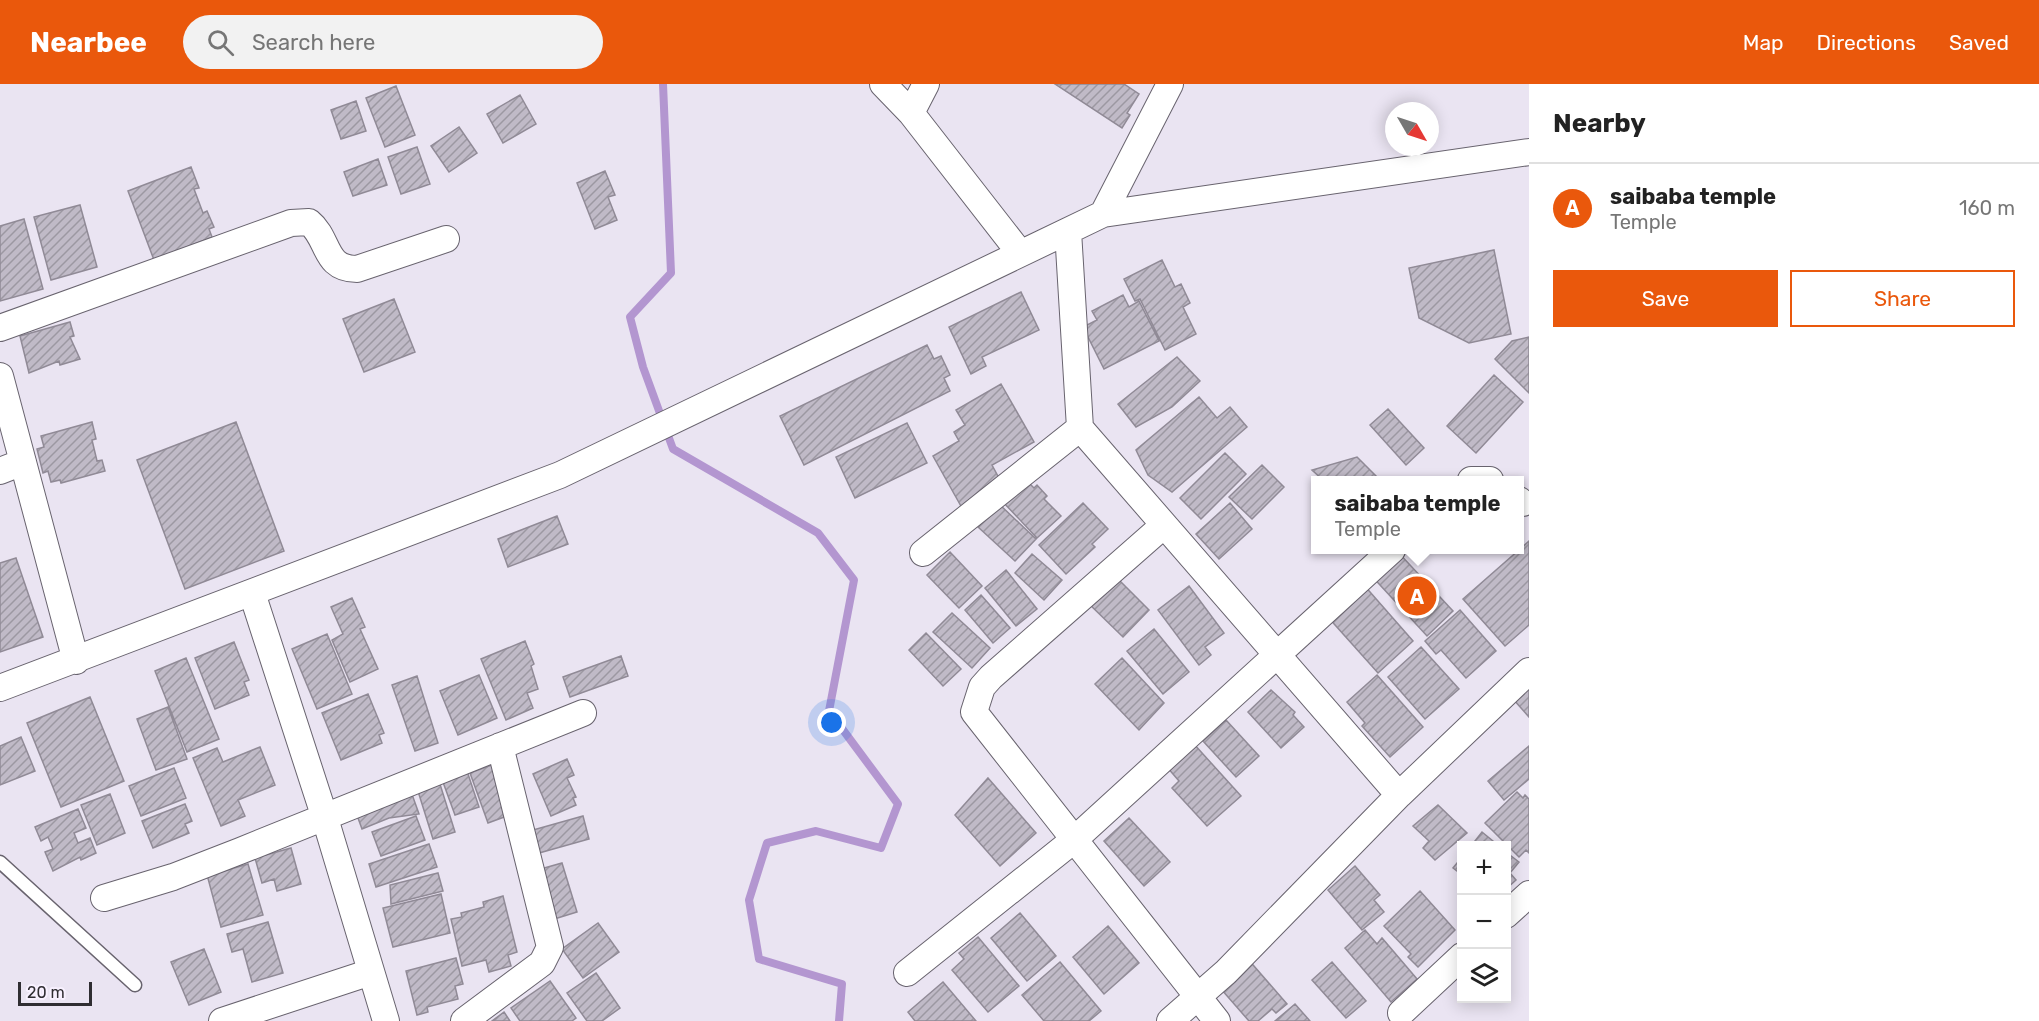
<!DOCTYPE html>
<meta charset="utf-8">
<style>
body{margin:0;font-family:Rubik,sans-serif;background:#f2f2f2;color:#222}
.controls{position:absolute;right:18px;bottom:18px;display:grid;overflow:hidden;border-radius:0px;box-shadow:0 3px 15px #0003}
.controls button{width:54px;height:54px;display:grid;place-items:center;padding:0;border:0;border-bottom:2px solid #e0e0e0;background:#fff;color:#222;font:30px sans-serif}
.compass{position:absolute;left:1385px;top:18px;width:54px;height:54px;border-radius:50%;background:#fff;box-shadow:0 3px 15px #0003;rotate:129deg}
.scale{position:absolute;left:18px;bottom:15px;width:74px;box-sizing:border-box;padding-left:6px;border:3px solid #2f2d32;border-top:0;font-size:16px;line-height:21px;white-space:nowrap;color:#2f2d32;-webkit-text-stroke:4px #f8f1ff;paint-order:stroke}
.you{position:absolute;left:832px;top:639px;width:21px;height:21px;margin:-15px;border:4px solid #fff;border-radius:50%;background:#1a73e8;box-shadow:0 0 0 9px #1a73e833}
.badge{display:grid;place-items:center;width:39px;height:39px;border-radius:50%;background:#ea580c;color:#fff;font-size:20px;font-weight:700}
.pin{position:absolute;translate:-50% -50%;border:3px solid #fff;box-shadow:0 2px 6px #0006}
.popup{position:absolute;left:1311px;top:392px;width:213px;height:78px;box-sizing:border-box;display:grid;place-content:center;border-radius:0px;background:#fff;filter:drop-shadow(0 2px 4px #0005);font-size:20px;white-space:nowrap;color:#767676}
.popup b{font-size:22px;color:#222}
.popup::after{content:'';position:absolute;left:50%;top:100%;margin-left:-12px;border:12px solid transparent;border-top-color:#fff}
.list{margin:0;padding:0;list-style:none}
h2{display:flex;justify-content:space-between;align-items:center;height:78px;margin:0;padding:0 24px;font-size:26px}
h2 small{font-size:20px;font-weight:400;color:#767676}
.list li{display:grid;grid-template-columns:39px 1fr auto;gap:18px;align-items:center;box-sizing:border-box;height:90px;padding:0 24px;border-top:2px solid #e0e0e0}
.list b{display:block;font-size:22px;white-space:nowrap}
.list p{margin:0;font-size:20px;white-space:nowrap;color:#767676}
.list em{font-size:20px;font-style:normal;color:#767676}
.actions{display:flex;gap:12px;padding:18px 24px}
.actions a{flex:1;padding:14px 0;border:2px solid #ea580c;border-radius:0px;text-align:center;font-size:21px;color:#ea580c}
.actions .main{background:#ea580c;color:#fff}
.icon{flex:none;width:33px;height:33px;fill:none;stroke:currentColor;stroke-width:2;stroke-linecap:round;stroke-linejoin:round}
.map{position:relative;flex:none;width:1529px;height:937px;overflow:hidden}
header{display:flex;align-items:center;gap:36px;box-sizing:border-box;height:84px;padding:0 30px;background:#ea580c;color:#fff}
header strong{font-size:28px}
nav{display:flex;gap:33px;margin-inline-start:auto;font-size:21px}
.search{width:420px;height:54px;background:#f2f2f2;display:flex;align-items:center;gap:15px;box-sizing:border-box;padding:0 21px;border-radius:33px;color:#767676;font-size:22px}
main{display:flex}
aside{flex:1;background:#fff}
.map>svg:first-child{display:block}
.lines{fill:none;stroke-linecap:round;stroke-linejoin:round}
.stream{stroke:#b396d0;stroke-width:8}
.building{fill:url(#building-hatch);stroke:#908a96;stroke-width:1.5}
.lane-casing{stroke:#68636e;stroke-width:15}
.street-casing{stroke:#68636e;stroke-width:28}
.lane{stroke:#fff;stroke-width:12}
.street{stroke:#fff;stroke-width:26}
</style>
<header>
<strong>Nearbee</strong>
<div class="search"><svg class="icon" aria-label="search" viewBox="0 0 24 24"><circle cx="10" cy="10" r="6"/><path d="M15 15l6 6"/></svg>Search here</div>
<nav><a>Map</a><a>Directions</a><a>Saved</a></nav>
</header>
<main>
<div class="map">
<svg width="1529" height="937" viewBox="0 0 1529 937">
<defs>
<pattern id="building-hatch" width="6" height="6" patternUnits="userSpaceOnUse" patternTransform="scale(1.5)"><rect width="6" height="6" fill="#c0bac7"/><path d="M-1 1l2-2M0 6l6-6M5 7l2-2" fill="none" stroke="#9c98a2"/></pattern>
</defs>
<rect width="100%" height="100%" fill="#eae4f2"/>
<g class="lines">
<path class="stream" d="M663 0 671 189 630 233 643 283 673 365 818 449 854 496 829 627 898 720 881 764 816 747 767 759 749 816 759 875 842 900 839 937"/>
</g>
<path class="building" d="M1055 0H1124L1139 10 1127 29 1130 31 1122 44Z
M396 2 415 51 385 63 366 14Z
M520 11 536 40 503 59 487 30Z
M356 17 366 47 341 55 331 26Z
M459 43 477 69 449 88 431 62Z
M417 63 430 100 401 110 388 73Z
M378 75 387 101 353 112 344 88Z
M191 83 199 104 194 105 203 129 207 127 214 143 209 145 212 153 154 176 128 107Z
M605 87 615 111 608 113 617 136 595 145 577 99Z
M80 121 97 183 51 196 34 133Z
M24 135 43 205 0 217V142Z
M1494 166 1511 250 1469 259 1419 234 1409 184Z
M1162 176 1175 203 1181 200 1190 219 1183 223 1196 250 1165 266 1140 215 1135 217 1124 195Z
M1021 208 1039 246 982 273 986 282 971 290 949 243Z
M1123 211 1129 223 1139 217 1159 257 1104 285 1083 243 1097 236 1092 227Z
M394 215 415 268 364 288 343 235Z
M70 238 74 252 70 253 80 275 60 281 59 277 29 289 20 252Z
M1529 253V309L1495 275 1512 257Z
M927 261 934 275 941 272 950 291 944 294 950 307 804 381 780 332Z
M1177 273 1200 297 1172 323 1136 343 1118 320Z
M1494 291 1523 318 1476 369 1447 342Z
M1001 300 1034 358 992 381 1000 396 962 424 933 372 959 357 954 348 965 341 956 326Z
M1199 313 1217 334 1230 323 1247 343 1172 408 1148 391 1136 366Z
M1388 325 1424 364 1406 381 1370 341Z
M92 338 96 355 92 356 97 377 102 376 105 387 61 399 60 396 51 398 48 387 43 389 37 365 44 363 41 352Z
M236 338 284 467 185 505 137 376Z
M907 339 927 379 855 414 836 373Z
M1225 369 1246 390 1201 435 1180 414Z
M1357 373 1380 396H1323L1312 386Z
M1262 381 1284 403 1252 435 1229 413Z
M1026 396 1034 404 1037 401 1047 412 1044 415 1061 432 1037 454 1003 418Z
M1083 419 1108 445 1092 460 1095 463 1066 490 1039 461Z
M1230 419 1252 445 1219 475 1196 450Z
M999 420 1036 455 1015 477 978 443Z
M557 432 568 460 508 483 498 455Z
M1529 457V541L1505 562 1463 515Z
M1396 466 1453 527 1427 552 1369 489Z
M950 468 982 502 959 524 927 491Z
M1032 470 1062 496 1044 516 1015 489Z
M16 474 43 553 0 568V479Z
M1006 486 1037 525 1016 542 985 504Z
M1112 489 1149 526 1123 553 1085 516Z
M1363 500 1413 557 1378 589 1327 532Z
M1189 502 1224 549 1205 563 1211 571 1199 581 1158 526Z
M981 511 1010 544 993 559 965 526Z
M352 514 365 543 360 545 378 585 350 598 332 556 343 550 331 523Z
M1460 526 1496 567 1466 594 1441 566 1436 570 1425 557Z
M952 529 990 564 972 584 933 548Z
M1154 545 1189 588 1163 610 1127 567Z
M926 549 961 585 943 602 909 566Z
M327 550 352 610 317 625 292 565Z
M525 557 534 580 531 582 538 605 527 609 533 624 506 636 481 575Z
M234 558 249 596 244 598 249 611 215 625 195 574Z
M1421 563 1459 605 1425 635 1388 593Z
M621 572 628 592 570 613 563 593Z
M186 574 219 655 187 668 155 587Z
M1122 574 1164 619 1139 646 1095 600Z
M479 591 497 634 458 651 440 607Z
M1377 591 1423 643 1390 673 1362 642 1365 639 1347 618Z
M417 592 438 659 415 667 392 601Z
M1529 603V633L1514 616Z
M1271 606 1295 628 1293 631 1304 643 1281 664 1248 628Z
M368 610 384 649 379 651 382 659 341 676 322 629Z
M90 613 124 697 61 723 27 639Z
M168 623 187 675 156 686 137 635Z
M1226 636 1259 672 1236 693 1203 657Z
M21 653 35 687 0 701V662Z
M1193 659 1241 712 1207 742 1172 704 1179 697 1167 683Z
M1529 662V695L1504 716 1488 697Z
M260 663 275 701 238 716 245 732 221 742 193 674 217 664 223 678Z
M567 675 574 691 567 694 576 713 573 714 576 721 551 732 533 690Z
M497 679 515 729 488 739 470 689Z
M465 681 479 723 455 731 440 690Z
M174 684 186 714 141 732 129 702Z
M988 694 1036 749 1000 782 955 731Z
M439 697 455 748 433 755 417 704Z
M409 702 419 730 389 734 362 745 354 723Z
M1517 708 1523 714 1525 711 1529 715V769L1526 766 1519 773 1485 739Z
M110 710 125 749 97 761 81 721Z
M185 720 192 737 185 740 189 749 153 764 142 737Z
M1438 721 1467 749 1435 776 1423 764 1429 757 1413 742Z
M78 725 86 744 74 749 78 759 90 754 96 769 81 776 80 773 53 787 45 768 53 765 48 753 41 757 35 743Z
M416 732 425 756 381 772 372 748Z
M583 732 589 755 539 769 533 746Z
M1129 734 1170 778 1144 802 1104 757Z
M1482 748 1499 762H1471Z
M429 760 437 783 376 803 369 780Z
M291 764 301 800 277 807 274 795 262 799 255 774Z
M1506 768 1519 778 1510 789 1516 796 1506 805Z
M1462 773V791L1453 784Z
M562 779 577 828 551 836 537 786Z
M248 780 263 831 221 843 206 787 217 789Z
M1355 782 1380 811 1374 816 1384 828 1362 846 1328 806Z
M438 789 443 807 391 820 390 801Z
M1420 807 1455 846 1418 883 1408 873 1411 870 1384 842Z
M441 810 450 849 393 863 383 824Z
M503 812 517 868 508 871 511 882 489 888 486 876 462 882 451 835 462 833 461 829 484 823 483 818Z
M1020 829 1056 872 1027 897 991 854Z
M268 838 283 889 252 898 243 865 232 868 227 850Z
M598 839 619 868 583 894 562 865Z
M1108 842 1139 879 1104 910 1073 873Z
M1365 846 1377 860 1382 854 1417 895 1391 918 1345 864Z
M978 853 1019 902 988 928 952 886 964 875 959 869Z
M204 865 221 908 189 921 171 878Z
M456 874 463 900 455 902 458 915 427 923 428 928 417 931 406 887Z
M1247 874 1287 920 1276 929 1272 925 1258 937H1249L1221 905Z
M1060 878 1101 927 1089 937H1044L1022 911Z
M1332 878 1366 917 1346 934 1312 896Z
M596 889 620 924 602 937H587L567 909Z
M550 897 576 934 572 937H520L511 924Z
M943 898 976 937H915L908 928Z
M1295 920 1310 937H1275Z
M504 928 510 937H492Z"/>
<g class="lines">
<g class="lane-casing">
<path id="lane" d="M0 778 135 901"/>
</g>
<g class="street-casing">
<path id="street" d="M883 0 911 29
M926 0 911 29 1020 169
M1103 130 1170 0
M1068 147 1080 344 1399 711
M0 244 291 139 309 138C330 155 323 185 357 185L446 155
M0 292 76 577
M0 387 23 378
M1471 396H1490
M1519 416 1523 419
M1164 441 991 593 982 603 974 628 1217 937
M923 469 1080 344
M252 509 324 731 386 937
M0 604 560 391 1103 130 1529 68
M104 814 173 793 240 767 583 629
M1506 831 1529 810
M907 889 1075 755 1392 466
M1401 929 1462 872
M222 937 371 888
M464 937 542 879 550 863 500 662
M1170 937 1226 888 1399 711 1529 587"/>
</g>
<use href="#lane" class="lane"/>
<use href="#street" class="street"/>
</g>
</svg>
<div class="controls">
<button>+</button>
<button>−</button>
<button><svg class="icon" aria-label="layers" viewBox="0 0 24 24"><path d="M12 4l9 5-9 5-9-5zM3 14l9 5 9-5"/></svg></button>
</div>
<svg class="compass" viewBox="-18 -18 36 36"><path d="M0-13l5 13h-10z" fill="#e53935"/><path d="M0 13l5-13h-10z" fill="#767676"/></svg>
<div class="scale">20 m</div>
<div class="you"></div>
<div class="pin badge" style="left:1417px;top:512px">A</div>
<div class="popup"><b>saibaba temple</b>Temple</div>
</div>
<aside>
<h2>Nearby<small></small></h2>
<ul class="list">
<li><span class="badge">A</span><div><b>saibaba temple</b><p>Temple</p></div><em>160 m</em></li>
</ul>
<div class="actions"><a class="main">Save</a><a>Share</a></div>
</aside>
</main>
